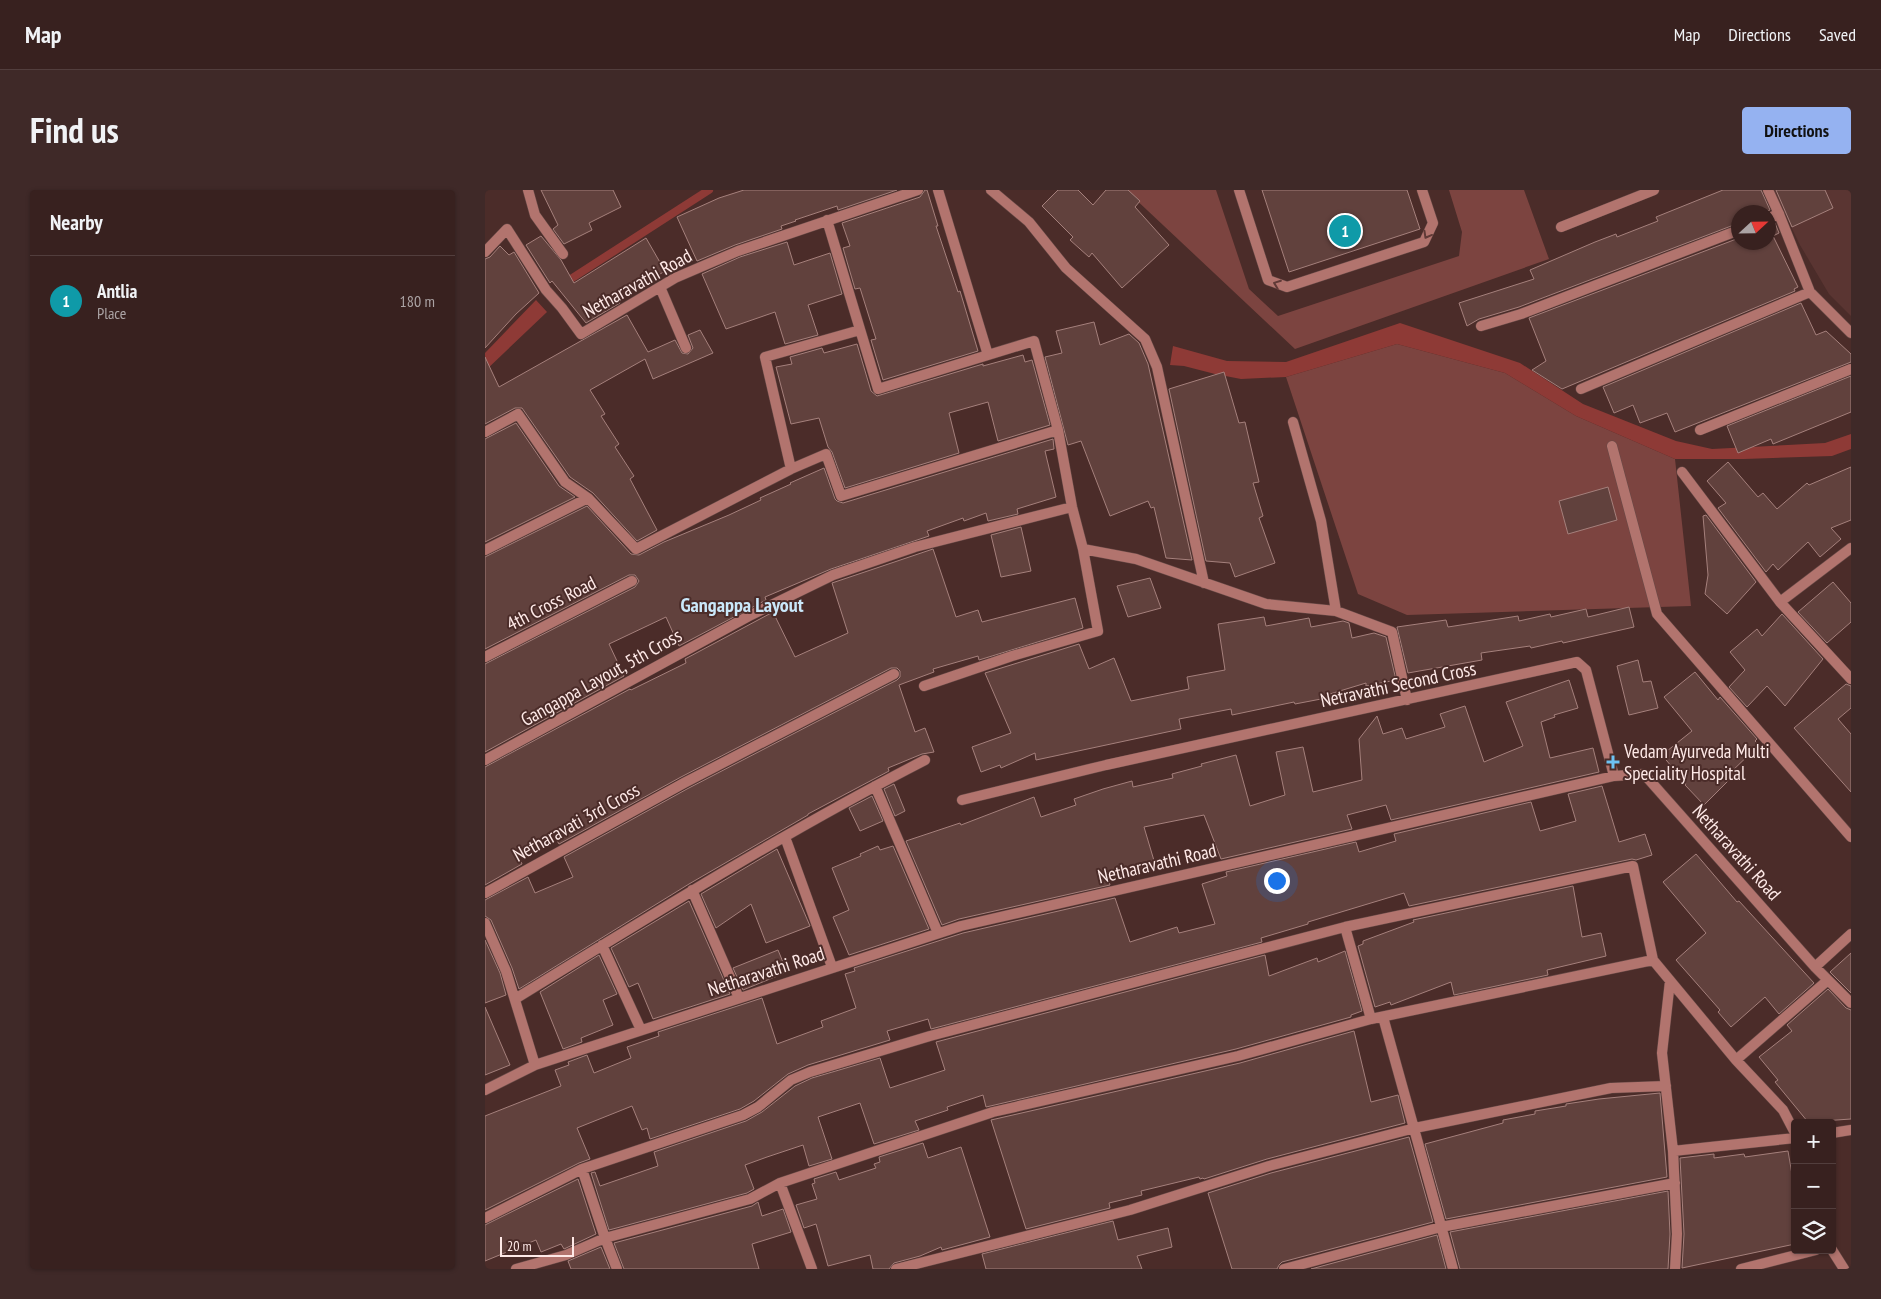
<!DOCTYPE html>
<meta charset="utf-8">
<style>
body{margin:0;font-family:"PT Sans Narrow",sans-serif;background:#3f2928;color:#f1f3f6}
.controls{position:absolute;right:15px;bottom:15px;display:grid;overflow:hidden;border-radius:5px;box-shadow:0 1px 4px #0004}
.controls button{width:45px;height:45px;display:grid;place-items:center;padding:0;border:0;border-bottom:1px solid #523e3d;background:#38211f;color:#f1f3f6;font:25px sans-serif}
.compass{position:absolute;left:1246px;top:15px;width:45px;height:45px;border-radius:50%;background:#38211f;box-shadow:0 1px 4px #0004;rotate:68deg}
.scale{position:absolute;left:15px;bottom:12px;width:74px;box-sizing:border-box;padding-left:5px;border:2px solid #fee9e7;border-top:0;font-size:14px;line-height:18px;white-space:nowrap;color:#fee9e7;-webkit-text-stroke:4px #4b2c29;paint-order:stroke}
.you{position:absolute;left:791px;top:690px;width:18px;height:18px;margin:-12px;border:4px solid #fff;border-radius:50%;background:#1a73e8;box-shadow:0 0 0 8px #1a73e833}
.badge{display:grid;place-items:center;width:32px;height:32px;border-radius:50%;background:#95b2f1;color:#fff;font-size:16px;font-weight:700}
.pin{position:absolute;translate:-50% -50%;border:2px solid #fff;box-shadow:0 1px 5px #0006}
.list{margin:0;padding:0;list-style:none}
h2{display:flex;justify-content:space-between;align-items:center;height:65px;margin:0;padding:0 20px;font-size:21px}
h2 small{font-size:16px;font-weight:400;color:#aba3a4}
.list li{display:grid;grid-template-columns:32px 1fr auto;gap:15px;align-items:center;box-sizing:border-box;height:90px;padding:0 20px;border-top:1px solid #523e3d}
.list b{display:block;font-size:19px;white-space:nowrap}
.list p{margin:0;font-size:16px;white-space:nowrap;color:#aba3a4}
.list em{font-size:16px;font-style:normal;color:#aba3a4}
.icon{flex:none;width:28px;height:28px;fill:none;stroke:currentColor;stroke-width:2;stroke-linecap:round;stroke-linejoin:round}
.map{position:relative;flex:none;width:1366px;height:1079px;overflow:hidden;border-radius:5px}
header{display:flex;align-items:center;gap:30px;box-sizing:border-box;height:70px;padding:0 25px;background:#38211f;border-bottom:1px solid #523e3d}
header strong{font-size:24px}
nav{display:flex;gap:28px;margin-inline-start:auto;font-size:18px}
.intro{display:flex;align-items:center;justify-content:space-between;box-sizing:border-box;height:120px;padding:0 30px}
h1{margin:0;font-size:35px}
.button{padding:12px 22px;border-radius:5px;background:#95b2f1;color:#111;font-size:18px;font-weight:700}
main{display:flex;gap:30px;padding:0 30px}
aside{flex:1;background:#38211f;border-radius:5px;box-shadow:0 1px 4px #0004}
.map>svg:first-child{display:block}
.built{fill:#5a3532}
.green{fill:#7c4440}
.water{fill:#8e3a36}
.lines{fill:none;stroke-linecap:round;stroke-linejoin:round}
.stream{stroke:#8e3a36;stroke-width:8}
.building{fill:#61413d;stroke:#a5807c}
.lane-casing{stroke:#684a47;stroke-width:11}
.street-casing{stroke:#684a47;stroke-width:11}
.lane{stroke:#b2746e;stroke-width:10}
.street{stroke:#b2746e;stroke-width:10}
.oneway{stroke:#603a37}
.poi-dot{fill:#6dc2f3;stroke:#4b2c29;stroke-width:2}
.labels{text-anchor:middle;dominant-baseline:central;stroke-width:4;stroke-linejoin:round;paint-order:stroke}
.street-label{font-size:19px;fill:#fee9e7;stroke:#4b2c29}
.poi-label{font-size:19px;fill:#fee9e7;stroke:#4b2c29;text-anchor:start}
.neighbourhood-label{font-size:20px;font-weight:bold;fill:#cae8fa;stroke:#4b2c29}
</style>
<header>
<strong>Map</strong>
<nav><a>Map</a><a>Directions</a><a>Saved</a></nav>
</header>
<div class="intro"><h1>Find us</h1><a class="button">Directions</a></div>
<main>
<aside>
<h2>Nearby<small></small></h2>
<ul class="list">
<li><span class="badge" style="background:#0f9aa8">1</span><div><b>Antlia</b><p>Place</p></div><em>180 m</em></li>
</ul>
</aside>
<div class="map">
<svg width="1366" height="1079" viewBox="0 0 1366 1079">
<rect width="100%" height="100%" fill="#4b2c29"/>
<path class="built" d="M1288 0H1366V126L1344 104 1315 55Z"/>
<path class="green" d="M636 0H731L764 99 793 126 974 66 977 42 964 0H1039L1064 69 810 159 646 5Z
M912 154 1020 183 1091 226 1190 269 1206 416 922 425 873 404 801 187Z"/>
<path class="water" d="M51 110 62 122 0 181V163Z
M915 133 1035 173 1098 214 1191 251 1227 259 1340 253 1366 244V259L1347 266 1259 269H1190L1091 226 1020 183 912 154 801 187 756 189 730 184 699 176 685 175 688 156 742 171 801 172Z"/>
<g class="lines">
<path class="stream" d="M78 94 224 0"/>
</g>
<path class="building" d="M56 0H128L136 17 104 33 107 40 79 54 68 39 73 35Z
M259 0H412L353 20 352 16 310 30 311 31 296 36 297 39 250 55 212 71 192 27 234 8Z
M440 0H442L453 36H451L473 102 475 101 493 161 398 190 386 150 391 149 375 98 370 99 358 58 365 56 357 33 435 7Z
M573 0H593L608 15 621 0H643L655 11 650 17 684 55 637 98 607 63 604 67 585 50 588 47 557 16Z
M777 0H922L935 39 804 82Z
M1238 0H1276L1285 20 1280 22H1254V33L1034 117 994 129 982 136 974 113 1049 89 1045 80 1110 52 1131 44 1132 47 1173 31 1171 27Z
M1291 0H1340L1348 18 1307 37Z
M1290 33 1294 43 1288 46 1313 97 1309 99 1310 101 1077 199 1047 180 1061 171 1044 128 1254 48V52H1284V35Z
M56 46 76 70 89 93 161 48 180 81 133 110 135 113 101 133 67 91 65 93 41 55Z
M302 52 309 75 345 63 357 104 323 115 333 145 300 154 290 122 241 139 217 84 255 67Z
M15 56 24 65 29 62 54 103 31 124 0 158V69L5 67Z
M1316 113 1331 145 1341 141 1366 164V172L1190 242 1182 223 1155 233 1148 215 1129 223 1118 197Z
M142 125 163 162 190 150 197 163 203 164 208 158 203 145 215 140 228 163 168 189 160 169 105 200 120 224 116 226 134 254 130 257 149 286 145 289 172 340 152 351 108 303 85 287 37 218H30L0 234V167L14 197Z
M609 132 615 155 644 144 654 153 663 174 707 370 681 368 669 317 666 318 663 311 625 326 596 251 583 255 560 167 577 163 571 141Z
M372 154 386 201 392 206 498 174V176L538 165 540 172 547 170 565 235 513 251 503 212 464 223 474 263 360 298 347 262 343 257 334 228 306 234 291 177 307 174 305 167 337 158 339 163Z
M739 182 754 233 760 232 774 292 768 293 778 326 774 328 790 373 750 387 745 373 721 371 684 199Z
M1366 186V222L1288 254 1286 249 1253 263 1242 236Z
M31 233 74 296 90 307 0 352V249Z
M568 249 569 259 560 261 571 307 532 319 533 324 503 331 501 323 479 331 478 328 442 341 444 346 346 379 280 407 281 410 194 456 181 427 124 454 139 486 0 562V474L150 397 154 391 150 385H144L0 459V367L102 316 146 364 154 365 179 352 244 325 276 310 275 308 306 294 305 293 339 278 350 309 352 311 358 313Z
M1243 272 1273 307 1278 303 1292 319 1322 293 1324 295 1366 277V330L1346 338 1356 349 1335 367 1323 352 1293 380 1288 374 1281 382 1233 318 1241 313 1222 291Z
M1123 297 1132 330 1083 344 1074 311Z
M1221 325 1271 392 1242 424 1220 404 1223 385 1218 326Z
M536 337 546 381 516 387 506 345Z
M448 359 471 427 493 420 497 432 590 408 598 438 494 470 493 466 448 479 449 482 414 495 430 542 440 538 449 562 437 564 403 578 404 581 323 624V625L204 694 34 799 27 778 6 730 0 726V710L43 687 50 703 88 687 79 667 202 599 412 490 415 487V481L412 478H406L196 587 74 654 71 649 35 668 37 674 0 695V577L145 499 146 500 201 473 200 469 288 422 310 467 363 443 347 393Z
M665 388 676 418 643 427 632 396Z
M1348 392 1366 413V432L1342 453 1313 422Z
M1144 417 1149 437 1078 453 1077 451 1046 458 1045 456 996 463 997 470 923 483 912 437 961 430 963 437 1033 426 1034 431 1065 424 1066 427 1101 419 1103 427Z
M1297 424 1338 469 1300 516 1282 496 1262 517 1244 497 1260 480 1245 462 1272 439 1277 446Z
M779 427 781 436 824 428 826 437 858 431 864 433 867 448 889 443 901 447 911 490 881 496V493L835 507 836 509 810 514 809 512 747 525 746 519 694 529 696 539 551 570 550 563 516 578 515 575 496 582 487 557 526 543 500 483 594 454 604 479 629 468 646 511 704 499 702 487 740 480 733 434Z
M1153 470 1158 492 1166 491 1173 518 1144 525 1132 476Z
M1210 482 1233 510 1235 507 1272 549 1270 551 1274 555 1243 585 1246 588 1219 615 1200 595 1201 594 1177 565 1207 541 1179 507Z
M1084 490 1093 518 1069 525 1070 527 1056 532 1065 568 1108 558 1114 582 906 630 901 615 862 625 867 639 736 669 719 625 659 637 670 674 623 688 625 695 474 729 457 735 421 651 475 633 476 635 549 607 556 627 591 615 589 609 618 599 647 591 648 597 688 588 687 584 717 576 716 574 751 565 765 616 800 605 791 562 818 557 828 602 877 590 874 549 892 526 898 544 917 538 921 549 960 537 955 524 980 516 999 572 1038 556 1021 512Z
M1361 494 1366 496V518L1353 529 1366 544V602L1309 538Z
M409 594 420 621 410 626 399 599Z
M1117 596 1134 652 1160 644 1167 665 1151 670 1147 669 924 716 919 703 823 732V734L776 748 777 752 446 839 443 829 402 841 405 850 323 875 303 884 269 911 255 919 165 949 162 938 157 940 147 916 92 938 105 969 94 973 0 1020V926L76 896 70 880 84 875 83 872 102 865 109 883 146 868 142 857 174 846 173 842 277 808 292 854 338 837 336 831 371 818 360 784 370 781 369 778 478 743 630 708 645 752 692 737 694 743 730 734 717 694 742 686 741 682 871 652 874 662 911 651 909 644 1046 612 1055 641 1091 631 1083 604Z
M387 606 398 631 375 641 364 618Z
M393 656 395 660 408 656 444 739 364 765 348 727 364 720 347 678 376 666 375 664Z
M292 659 325 736 281 753 266 714 231 738 216 704Z
M1211 664 1252 712 1254 711 1329 793 1294 824 1280 807 1246 837 1233 822 1235 820 1191 770 1221 743 1178 692Z
M1088 696 1097 747 1116 743 1121 766 1062 780 1063 785 969 805 966 792 906 815 905 812 890 817 873 756 878 754V751L929 732 928 730Z
M204 711 245 804 168 829 153 793 144 797 126 758Z
M0 750 15 783 21 805 0 813Z
M293 760 302 782 258 800 248 778Z
M860 761 877 821 866 825V827L751 859 501 917 498 905 462 917 463 920 430 931 434 940 389 954 375 913 333 927 347 969 324 976 318 955 282 967 260 975 269 999 262 1003 124 1040 106 983 110 982 115 996 173 976 169 962 261 931 277 922 310 896 327 888 395 868 405 898 460 880 451 852 780 765 784 786 832 768 833 772Z
M1366 763V803L1345 782Z
M114 765 132 804 118 810 128 835 96 848 97 852 78 859 55 802Z
M1343 799 1361 818 1366 820V929L1323 932 1290 892 1293 890 1274 867 1307 841 1302 835Z
M0 817 25 875 0 885Z
M869 841 886 912 913 905 920 933 782 969 719 989 718 988 715 989 714 987 656 1001 657 1005 624 1013 625 1018 541 1039 506 930 755 873Z
M1175 903 1182 987 961 1029 940 954 1018 933V930L1050 924V921L1081 916V914L1114 909Z
M924 947 948 1032 797 1072 794 1075 792 1079H747L723 1003 786 983Z
M438 953 443 968 476 957 505 1047 457 1060 456 1057 435 1066 409 1073 404 1079H388L385 1065 343 1076 331 1034 319 1038 311 1015 332 1009 327 994 330 993 329 989 351 982 354 990 391 978 389 974 395 972 394 967Z
M1303 961 1310 1002V1054L1197 1078 1199 1044 1195 968 1229 964V968L1259 964 1260 967Z
M93 989 111 1044 79 1059 76 1054 56 1062 51 1050 0 1071V1035Z
M1183 1001 1185 1044 1183 1079H975L965 1042Z
M273 1012 277 1026 298 1019 306 1042 267 1054 274 1079H139L129 1053 267 1016Z
M628 1031 633 1050 683 1038 687 1057 652 1066 657 1079H501L497 1064Z
M952 1045 961 1079H826Z
M116 1057 125 1079H86L83 1071Z"/>
<g class="lines">
<g class="lane-casing">
<path id="lane" d="M43 0 50 25 78 64
M754 0 783 90 802 97 939 52 948 33 937 0
M1283 0 1294 24
M1076 37 1169 0"/>
</g>
<g class="street-casing">
<path id="street" d="M453 0 503 165 549 151 573 240 587 317 598 359 651 369 781 414 851 421 907 442 922 510
M506 0 544 32 581 78 660 149 672 177 719 393
M1284 28 1294 24 1325 102 1366 143
M342 30 393 199 503 165
M0 62 22 39 61 100 77 118 96 144 190 88 253 61 433 0
M175 97 201 158
M996 136 1036 124 1254 40
M1096 199 1325 102
M808 232 836 331 851 421
M1215 240 1366 179
M0 242 33 224 80 292 103 308 151 359 306 279 280 167 375 140
M1127 256 1172 424 1366 647
M306 279 341 264 356 306 573 240
M1197 282 1295 412 1366 489
M0 360 103 308
M1295 412 1366 358
M0 467 147 391
M439 496 527 466 613 441 598 359
M0 570 264 426 348 385 430 357 587 317
M390 596 453 743
M477 610 621 575 1092 472 1101 480 1129 586
M300 647 347 777
M207 700 254 808
M0 703 199 593 409 484
M0 733 21 781 50 875 476 736 1129 586 1159 584 1330 777 1366 813
M117 755 156 840
M1330 777 1366 744
M1185 791 1177 863 1188 961 1192 1044 1190 1079
M30 809C165 726 300 642 440 570
M898 827 968 1079
M886 829 860 737 1148 676 1168 770
M1251 870 1343 790
M0 900 50 875
M1347 943 1366 940
M1188 961 1310 948
M295 993 327 1079
M0 1028 97 979 258 925 273 917 306 890 325 882 445 846 860 737
M1347 1060 1359 1079
M31 1079 81 1065 120 1048 97 979
M132 1079 120 1048 265 1009 295 993 508 922 753 866 886 829 1168 770 1251 870 1298 920 1310 943
M411 1079 645 1020 784 976 930 938 1126 898 1181 896
M799 1079 956 1037 1190 993
M1256 1079 1331 1060"/>
</g>
<use href="#lane" class="lane"/>
<use href="#street" class="street"/>
</g>
<defs><path id="oneway-chevron" d="M-2-3.5L2.5 0L-2 3.5" fill="none" stroke-width="1.6" stroke-linecap="round" stroke-linejoin="round" transform="scale(1.25)"/></defs>
<g class="oneway">
<use href="#oneway-chevron" transform="translate(942 45) rotate(119)"/>
<use href="#oneway-chevron" transform="translate(792 94) rotate(-159)"/>
</g>
<path class="poi-dot" d="M1125.5 564.5h5v5h5v5h-5v5h-5v-5h-5v-5h5z"/>
<g class="labels">
<g class="street-label">
<text transform="translate(152 93) rotate(-29)">Netharavathi Road</text>
<text transform="translate(66 413) rotate(-27)">4th Cross Road</text>
<text transform="translate(116 487) rotate(-29)">Gangappa Layout, 5th Cross</text>
<text transform="translate(913 494) rotate(-12)">Netravathi Second Cross</text>
<text transform="translate(91 632) rotate(-29)">Netharavati 3rd Cross</text>
<text transform="translate(1252 662) rotate(48)">Netharavathi Road</text>
<text transform="translate(672 673) rotate(-13)">Netharavathi Road</text>
<text transform="translate(281 781) rotate(-18)">Netharavathi Road</text>
</g>
<g class="poi-label">
<text x="1139" y="561">Vedam Ayurveda Multi<tspan x="1139" dy="22">Speciality Hospital</tspan></text>
</g>
<g class="neighbourhood-label">
<text x="257" y="415">Gangappa Layout</text>
</g>
</g>
</svg>
<div class="controls">
<button>+</button>
<button>−</button>
<button><svg class="icon" aria-label="layers" viewBox="0 0 24 24"><path d="M12 4l9 5-9 5-9-5zM3 14l9 5 9-5"/></svg></button>
</div>
<svg class="compass" viewBox="-18 -18 36 36"><path d="M0-13l5 13h-10z" fill="#e53935"/><path d="M0 13l5-13h-10z" fill="#aba3a4"/></svg>
<div class="scale">20 m</div>
<div class="you"></div>
<div class="pin badge" style="left:860px;top:41px;background:#0f9aa8">1</div>
</div>
</main>
